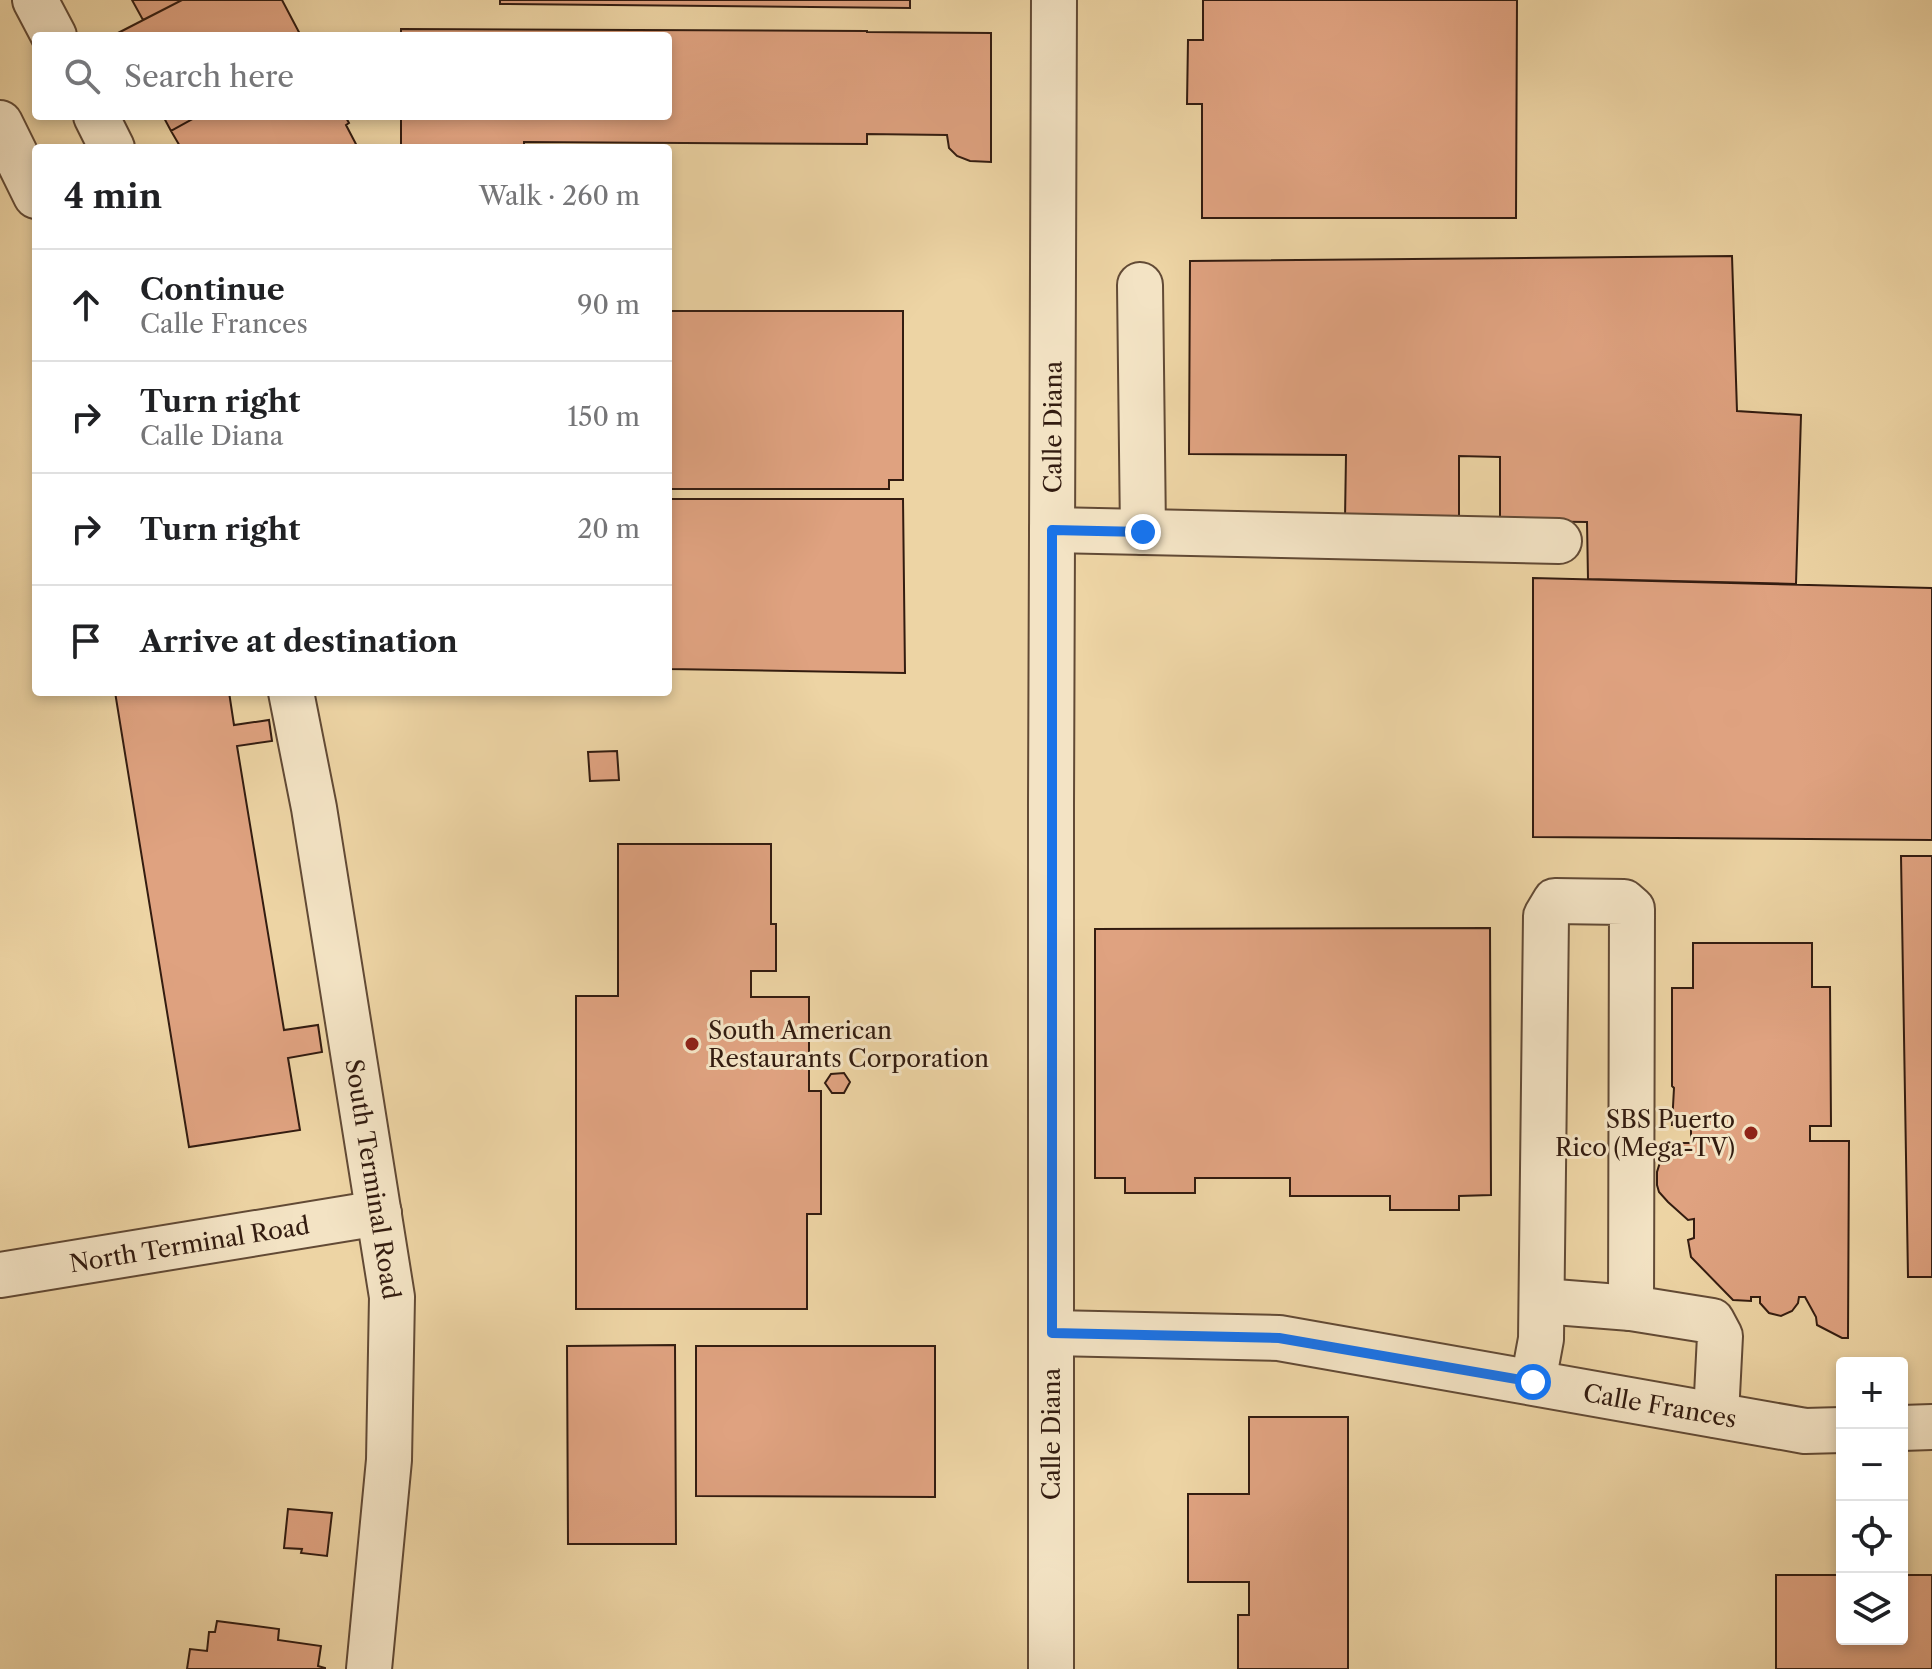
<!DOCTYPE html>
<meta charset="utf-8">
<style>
body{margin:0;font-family:"Libre Caslon Text",serif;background:#f2f2f2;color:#202124}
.controls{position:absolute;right:24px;bottom:24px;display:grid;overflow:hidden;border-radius:8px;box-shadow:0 4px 12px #0003}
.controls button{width:72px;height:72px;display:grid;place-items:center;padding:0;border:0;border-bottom:2px solid #e0e0e0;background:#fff;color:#202124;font:40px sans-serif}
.stop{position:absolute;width:24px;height:24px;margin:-18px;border:6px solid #1a73e8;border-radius:50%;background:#fff}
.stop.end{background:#1a73e8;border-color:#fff;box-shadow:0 2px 8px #0008}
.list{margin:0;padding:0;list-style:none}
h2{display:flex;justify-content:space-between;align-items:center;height:104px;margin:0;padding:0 32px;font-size:34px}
h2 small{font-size:26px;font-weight:400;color:#757577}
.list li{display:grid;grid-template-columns:52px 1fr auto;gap:24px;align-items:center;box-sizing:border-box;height:112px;padding:0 32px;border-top:2px solid #e0e0e0}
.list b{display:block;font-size:30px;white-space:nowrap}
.list p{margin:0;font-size:26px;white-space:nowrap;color:#757577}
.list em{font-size:26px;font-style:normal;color:#757577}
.icon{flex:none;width:44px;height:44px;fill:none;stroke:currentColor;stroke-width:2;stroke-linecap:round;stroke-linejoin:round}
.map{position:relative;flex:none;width:1932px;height:1669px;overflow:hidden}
.search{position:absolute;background:#fff;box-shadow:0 4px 12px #0003;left:32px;top:32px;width:640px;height:88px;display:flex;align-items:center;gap:20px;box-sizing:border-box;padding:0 28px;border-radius:8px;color:#757577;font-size:30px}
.panel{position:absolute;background:#fff;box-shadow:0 4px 12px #0003;left:32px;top:144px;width:640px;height:552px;border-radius:8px}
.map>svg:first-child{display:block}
.building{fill:#dfa280;stroke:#331c10;stroke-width:2}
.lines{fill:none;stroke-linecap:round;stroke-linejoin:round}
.minor-casing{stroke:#624a35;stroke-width:48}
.minor{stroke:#f3e3c4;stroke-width:44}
.route{stroke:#1a73e8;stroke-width:10}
.poi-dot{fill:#8f2418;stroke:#f3e3c4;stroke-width:3}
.labels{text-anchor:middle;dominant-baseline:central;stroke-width:6;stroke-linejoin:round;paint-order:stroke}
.street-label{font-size:24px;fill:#331c10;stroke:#f3e3c4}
.poi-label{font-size:24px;fill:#331c10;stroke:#f3e3c4;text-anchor:start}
</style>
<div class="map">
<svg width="1932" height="1669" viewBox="0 0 1932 1669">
<rect width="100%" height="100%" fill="#edd4a4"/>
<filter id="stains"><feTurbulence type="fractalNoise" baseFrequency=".0025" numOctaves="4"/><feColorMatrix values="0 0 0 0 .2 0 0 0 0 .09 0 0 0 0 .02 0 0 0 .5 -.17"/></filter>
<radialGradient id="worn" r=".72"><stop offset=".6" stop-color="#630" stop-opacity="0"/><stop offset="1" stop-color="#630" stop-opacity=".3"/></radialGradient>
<path class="building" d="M132 0H182L143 20Z
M182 0H282L301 36H120L118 33Z
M500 0H910V8L500 4Z
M1203 0H1517L1516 218H1202V104H1187L1188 40H1203Z
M401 29 867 31V32L991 33V162L970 161 957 156 949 148 947 135 867 134V144L524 142V148H401V116H668V36H401Z
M163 116H198L171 131Z
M198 116H345L349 123 346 125 358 148H181L171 131Z
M1732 256 1737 411 1801 415 1796 584 1588 579 1587 522 1500 521V457L1459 456V520L1345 519 1346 455 1189 454 1190 261Z
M668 311H903V480H889V489H668Z
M668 499H903L905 673 668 669Z
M1533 578 1932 588V840L1533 837Z
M115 692H229L234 725 269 720 272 741 237 746 284 1030 318 1025 322 1052 288 1058 300 1130 189 1147Z
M617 751 619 780 590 781 588 752Z
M618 844H771V924H776V971H751V997H809V1091H821V1214H807V1309H576V996H618Z
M1901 856H1932V1277H1908Z
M1490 928 1491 1195 1459 1196V1210H1390V1196H1290V1178H1195V1193H1125V1178H1095V929Z
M1693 943H1812V987H1830L1831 1126H1810V1141H1849L1848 1338H1842L1817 1325 1816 1317 1805 1297H1799L1798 1303 1792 1311 1781 1316 1769 1313 1760 1303V1297H1751V1301L1733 1300 1691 1257 1688 1240 1694 1238V1219L1688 1220 1668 1202 1659 1192 1657 1185V1172L1661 1159 1681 1143H1691V1125H1672L1674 1088 1672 1086V988H1693Z
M844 1073 850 1082 844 1093H832L825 1083 831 1074Z
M675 1345 676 1544H568L567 1346Z
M696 1346H935V1497L696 1496Z
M1249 1417H1348V1669H1238V1615H1249V1582H1188V1494H1249Z
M288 1509 332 1513 327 1556 301 1553 302 1549 284 1548Z
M1776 1575H1842V1639H1902V1575H1932V1669H1776Z
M217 1621 279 1629 278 1640 321 1646 318 1666 325 1668V1669H187L190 1649 207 1651 209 1632H215Z"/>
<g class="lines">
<g class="minor-casing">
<g id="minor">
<path d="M35 0 54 36"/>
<path d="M96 116 112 148"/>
<path d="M0 123 36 196"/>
<path d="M1140 285 1143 532"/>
<path d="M1052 530 1559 541"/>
<path id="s1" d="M291 692 314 808 392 1297 389 1460 369 1669"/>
<path id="s2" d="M0 1275 379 1213"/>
<path d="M1542 1301 1631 1308 1712 1321 1720 1336 1716 1415"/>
<path id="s3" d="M1052 1333 1279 1338 1805 1431 1842 1430"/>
<path d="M1533 1382 1541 1339 1546 916 1555 901 1624 902 1632 909 1631 1308"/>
<path d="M1902 1428 1932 1427"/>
<path id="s4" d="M1051 1669V806L1054 0"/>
</g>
</g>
<use href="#minor" class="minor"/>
</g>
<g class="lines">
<path class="route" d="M1143 532 1052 530V1333L1279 1338 1533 1382"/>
</g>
<g class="poi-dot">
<circle cx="692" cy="1044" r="8"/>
<circle cx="1751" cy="1133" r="8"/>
</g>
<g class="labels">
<g class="street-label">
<text stroke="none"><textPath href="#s4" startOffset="1242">Calle Diana</textPath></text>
<text stroke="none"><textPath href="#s1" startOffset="494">South Terminal Road</textPath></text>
<text stroke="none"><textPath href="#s2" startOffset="192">North Terminal Road</textPath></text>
<text stroke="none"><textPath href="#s3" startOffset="614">Calle Frances</textPath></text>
<text transform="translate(1051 1434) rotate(-90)">Calle Diana</text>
</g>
<g class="poi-label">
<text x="708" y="1030">South American<tspan x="708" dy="28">Restaurants Corporation</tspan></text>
<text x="1735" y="1119" text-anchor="end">SBS Puerto<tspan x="1735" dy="28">Rico (Mega-TV)</tspan></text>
</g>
</g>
<rect width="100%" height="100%" filter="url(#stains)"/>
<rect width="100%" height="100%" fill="url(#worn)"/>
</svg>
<div class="controls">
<button>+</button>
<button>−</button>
<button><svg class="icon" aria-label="locate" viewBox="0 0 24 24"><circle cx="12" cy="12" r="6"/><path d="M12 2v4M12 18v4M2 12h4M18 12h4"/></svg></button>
<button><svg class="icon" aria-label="layers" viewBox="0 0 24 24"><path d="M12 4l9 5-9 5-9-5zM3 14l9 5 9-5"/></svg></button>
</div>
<div class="stop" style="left:1533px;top:1382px"></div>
<div class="stop end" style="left:1143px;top:532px"></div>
<div class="search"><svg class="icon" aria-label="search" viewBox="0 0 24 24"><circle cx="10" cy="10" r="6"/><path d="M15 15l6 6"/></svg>Search here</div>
<section class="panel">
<h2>4 min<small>Walk · 260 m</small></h2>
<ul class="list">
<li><svg class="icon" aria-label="ahead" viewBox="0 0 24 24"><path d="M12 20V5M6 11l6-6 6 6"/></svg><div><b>Continue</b><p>Calle Frances</p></div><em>90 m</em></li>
<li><svg class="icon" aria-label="right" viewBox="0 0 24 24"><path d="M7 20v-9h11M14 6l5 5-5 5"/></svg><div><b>Turn right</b><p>Calle Diana</p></div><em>150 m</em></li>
<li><svg class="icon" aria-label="right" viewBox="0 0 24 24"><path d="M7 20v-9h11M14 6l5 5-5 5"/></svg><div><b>Turn right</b></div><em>20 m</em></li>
<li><svg class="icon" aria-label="arrive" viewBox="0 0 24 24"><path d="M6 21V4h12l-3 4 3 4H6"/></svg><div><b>Arrive at destination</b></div></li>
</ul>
</section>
</div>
